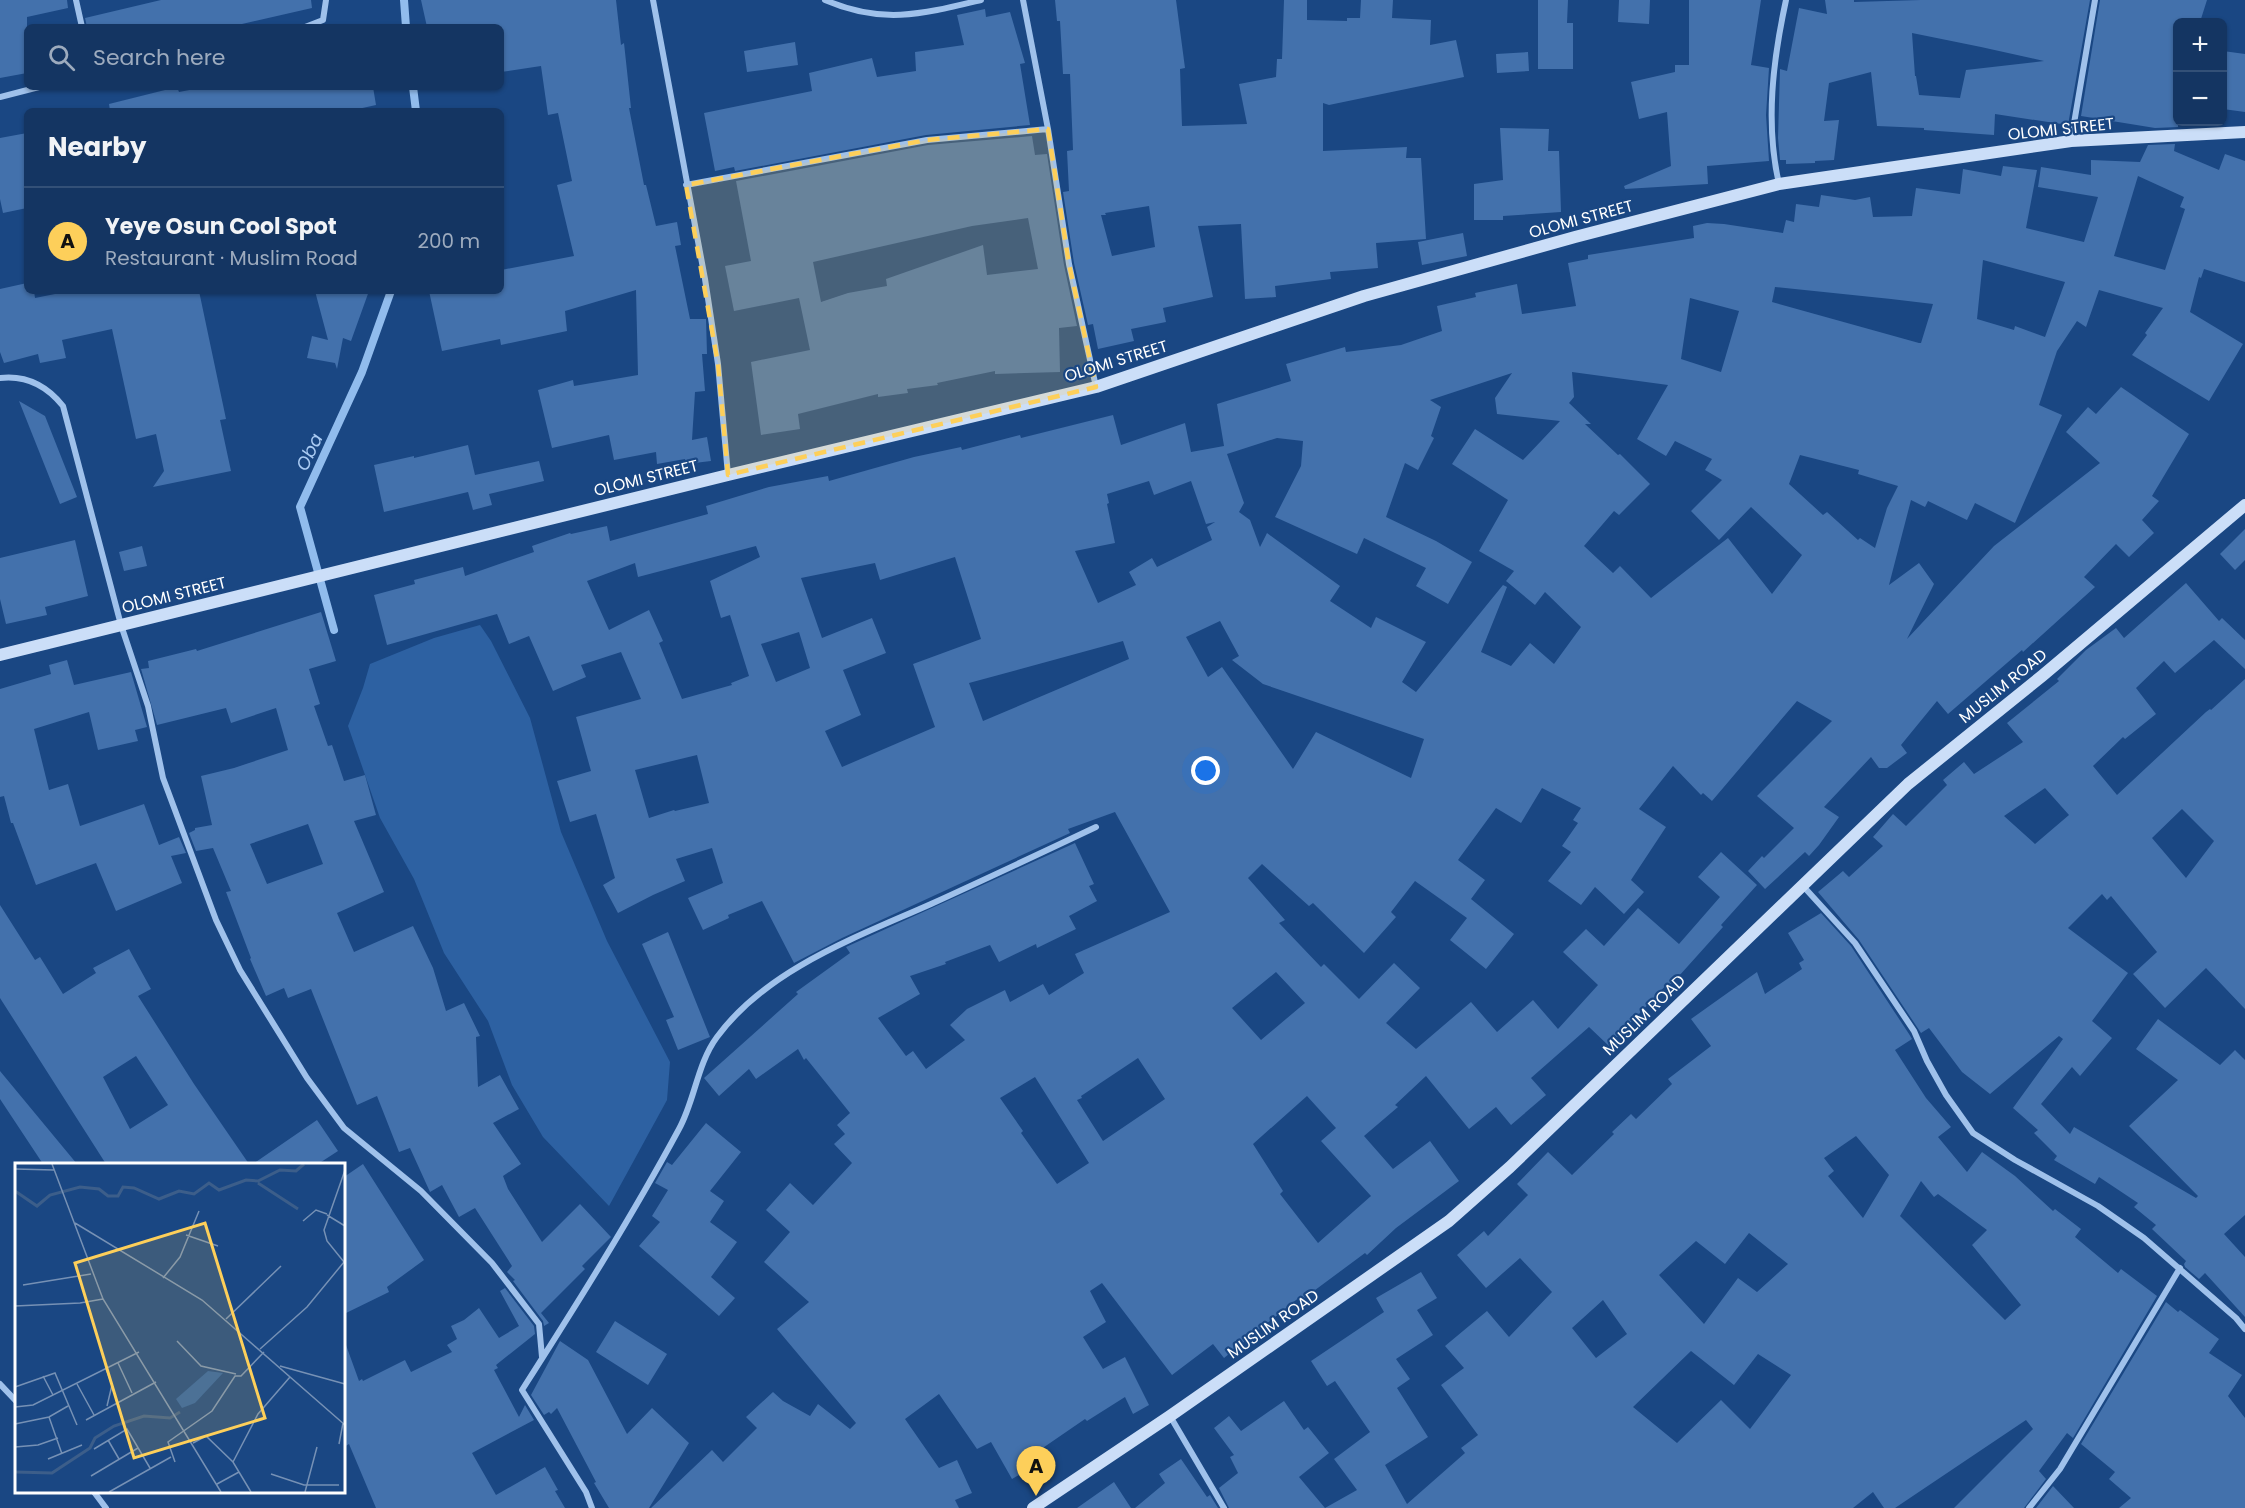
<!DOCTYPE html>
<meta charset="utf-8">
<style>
body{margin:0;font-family:Poppins,sans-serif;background:#1d3d68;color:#f1f3f6}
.controls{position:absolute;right:18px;top:18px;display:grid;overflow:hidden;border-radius:9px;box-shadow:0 2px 4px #0004}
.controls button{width:54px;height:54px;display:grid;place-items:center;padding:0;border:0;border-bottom:2px solid #335077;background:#143562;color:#f1f3f6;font:30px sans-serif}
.you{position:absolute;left:1206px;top:771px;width:21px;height:21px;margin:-15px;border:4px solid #fff;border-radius:50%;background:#1a73e8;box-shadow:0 0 0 9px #1a73e833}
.badge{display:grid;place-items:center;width:39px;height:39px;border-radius:50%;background:#fdcf5a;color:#111;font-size:20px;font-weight:700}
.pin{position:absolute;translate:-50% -50px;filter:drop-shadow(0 2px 3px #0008)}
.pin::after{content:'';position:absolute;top:32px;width:21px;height:18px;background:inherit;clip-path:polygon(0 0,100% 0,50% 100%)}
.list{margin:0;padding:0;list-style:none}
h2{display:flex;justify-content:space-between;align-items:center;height:78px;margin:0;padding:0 24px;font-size:26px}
h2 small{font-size:20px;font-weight:400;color:#9dabbe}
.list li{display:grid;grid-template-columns:39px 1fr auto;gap:18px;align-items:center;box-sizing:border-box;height:108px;padding:0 24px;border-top:2px solid #335077}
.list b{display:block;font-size:22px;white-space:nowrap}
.list p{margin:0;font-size:20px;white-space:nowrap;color:#9dabbe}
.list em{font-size:20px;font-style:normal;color:#9dabbe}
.icon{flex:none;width:33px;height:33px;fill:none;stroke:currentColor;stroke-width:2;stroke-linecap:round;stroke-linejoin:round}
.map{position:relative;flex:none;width:2245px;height:1508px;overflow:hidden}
.search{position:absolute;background:#143562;box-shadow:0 2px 4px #0004;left:24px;top:24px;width:480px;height:66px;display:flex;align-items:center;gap:15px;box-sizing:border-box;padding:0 21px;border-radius:9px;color:#9dabbe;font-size:22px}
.panel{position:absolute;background:#143562;box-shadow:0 2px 4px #0004;left:24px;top:108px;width:480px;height:186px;border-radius:9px}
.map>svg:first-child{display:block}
.green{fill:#2d61a2}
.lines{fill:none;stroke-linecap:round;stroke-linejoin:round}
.stream{stroke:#91bced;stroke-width:8}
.building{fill:#4371ac;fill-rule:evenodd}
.street{stroke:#9fc1eb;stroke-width:6}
.secondary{stroke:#cbdef8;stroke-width:12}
.marked{fill:#fdcf5a;fill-opacity:0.2;stroke:#fdcf5a;stroke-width:4.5;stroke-dasharray:12 8;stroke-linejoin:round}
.labels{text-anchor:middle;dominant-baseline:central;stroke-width:4.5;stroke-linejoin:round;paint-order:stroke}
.street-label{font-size:16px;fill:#fff;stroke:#1a4783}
.water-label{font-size:18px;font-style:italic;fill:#aacbf3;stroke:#1a4783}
.inset-river{fill:none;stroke:#3c5e8a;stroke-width:3}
.inset-road{fill:none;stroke:#7691b5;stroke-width:1.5}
.view{fill:#fdcf5a;fill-opacity:0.15;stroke:#fdcf5a;stroke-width:3}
.inset-edge{fill:none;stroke:#fff;stroke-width:3}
</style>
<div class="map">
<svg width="2245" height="1508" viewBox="0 0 2245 1508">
<rect width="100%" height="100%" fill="#1a4783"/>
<path class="green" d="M480 625 491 641 530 718 561 832 607 941 670 1062 667 1100 609 1206 543 1137 512 1085 488 1021 444 953 414 879 380 818 348 726 363 688 370 664 434 638Z"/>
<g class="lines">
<path class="stream" d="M404 0 406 27
M413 87 416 111
M334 630 300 507 362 372 391 291"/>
</g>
<path class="building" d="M0 0H67L68 8 27 17V73L0 78Z
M161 0H311L312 8 229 27H87L85 18Z
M421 0H616L621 45 624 43 631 108H629L644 185H646L656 226 677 222 681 245 675 246 690 319H706L707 354H702L705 391 695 392 692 440 707 437 711 461 686 464 685 459 657 464 656 452 614 460 609 435 552 448 538 390 573 380 574 386 638 375 636 290 565 311 567 331 501 345 500 339 442 351 429 291H501V270L574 256 557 185 572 181 558 113 548 115 541 66 501 72V27H427Z
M1055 0H1176L1185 68 1180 69 1182 126 1247 124 1239 84 1276 77 1277 59H1282L1284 0H1307V20L1347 21V18H1360L1361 0H1393L1392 18 1431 20 1430 45 1456 40 1464 77 1329 105 1323 103V151L1407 147 1406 158H1421L1426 239 1376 243 1378 268 1330 272 1331 279 1275 286 1276 297 1245 299 1241 224 1198 226 1213 297 1163 308 1166 322 1131 329 1134 341 1098 349 1093 324 1088 325 1074 263 1063 192 1069 191 1067 151 1073 150 1070 74H1063L1060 21H1057ZM1149 206 1155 247 1112 256 1101 215H1106L1105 213Z
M1538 0H1568L1567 23H1573V69H1538Z
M1619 0H1650L1649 24 1618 22Z
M1689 0H1761L1751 65 1769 68 1766 115 1769 161 1707 166 1708 184 1625 189 1624 186 1671 166 1667 112 1639 119 1631 82 1675 72V65H1689Z
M1825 0H1854V2L1921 0H2090L2068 125 1995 114 1994 135 1924 130V128L1877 126 1871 72 1829 83 1824 121 1839 120 1834 160 1815 161V163L1786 164V160H1780L1778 138 1780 69 1787 71 1799 8 1827 14ZM1912 33 1981 47 2044 61 1966 70 1960 98 1919 95 1916 76H1915Z
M2100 0H2207L2200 22H2178V127L2155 128 2081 116Z
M985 9 986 17 1010 12 1025 63 1020 64 1030 125 926 135 735 171 734 167 715 171 704 113 812 91 809 73 872 58 877 77 916 71 915 52 964 45 957 15Z
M795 42 798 65 747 72 744 51Z
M2223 51 2245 54V112L2223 109Z
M1528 52 1529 71 1497 73 1496 54Z
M177 87 179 92 205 87H373L376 105 349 111H110L109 104Z
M1500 128 1549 129 1548 151H1559L1561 212 1503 216V220H1474V184L1503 180Z
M27 133V208L3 213 0 199V138Z
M1032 136 1035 155 1047 154 1064 265 1077 326 1059 328 1060 372 995 374V371L937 383 938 385 907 389 908 393 878 397V394L798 414 800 429 761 435 751 362 810 350 799 298 734 311 725 266 751 261 736 181 928 145ZM1028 218 1038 269 987 275 983 245 886 279 887 286 848 293 821 302 813 262 972 226Z
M2175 144 2174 151 2219 170 2225 154 2245 161V282L2204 269 2201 278 2199 277 2190 312 2243 344 2209 401 2132 355 2147 335 2145 333 2163 308 2099 290 2086 327 2077 321 2057 351 2039 405 2062 415 2015 523 1975 503 1967 520 1928 501 1925 507 1911 500 1889 585 1919 563 1934 584 1907 639 1994 546 2100 463 2066 432 2088 407 2096 414 2121 387 2189 434 2152 496 2159 501 2142 520 2154 533 2129 557 2116 544 2084 577 2095 587 2023 652 2022 650 1948 714 1937 701 1901 745 1907 753 1887 768H1879L1871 757 1824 807 1839 817 1819 845 1809 856 1805 852 1765 889 1748 871 1762 856 1764 858 1794 828 1757 796 1832 721 1797 701 1712 801 1703 793 1701 795 1673 766 1639 809 1666 827 1631 880 1644 892 1624 914 1595 887 1581 905 1548 881 1571 852 1562 846 1578 823 1573 820 1581 808 1542 788 1521 823 1496 808 1458 860 1485 880 1471 899 1514 934 1486 969 1450 940 1467 918 1415 881 1391 912 1396 917 1364 953 1313 903 1309 906 1262 864 1248 878 1285 920 1279 923 1321 967 1324 964 1359 999 1394 963 1420 988 1386 1023 1416 1049 1471 1002 1497 1032 1533 1000 1558 1029 1598 985 1563 952 1586 929 1604 946 1638 908 1679 944 1720 897 1698 877 1721 852 1757 885 1721 925 1723 927 1670 986 1668 983 1609 1046 1589 1027 1531 1078 1546 1095 1511 1125 1496 1107 1469 1129 1426 1076 1395 1105 1398 1107 1364 1136 1393 1169 1430 1141 1459 1181 1396 1228 1367 1255 1365 1253 1303 1299 1301 1296 1224 1358 1213 1344 1172 1375 1102 1283 1090 1291 1106 1322 1083 1337 1103 1369 1125 1357 1149 1405 1133 1414 1125 1397 1087 1421 1085 1419 1034 1454 1040 1463 1012 1479 991 1442 977 1449 939 1394 905 1419 939 1468 957 1460 972 1493 955 1500 959 1508H651L712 1450 723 1462 757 1428 746 1417 773 1392 783 1401 810 1416 818 1404 850 1429 856 1423 777 1329 809 1302 764 1262 790 1232 766 1210 790 1183 813 1205 852 1163 834 1144 845 1134 837 1125 850 1113 806 1058 804 1060 798 1049 756 1079 749 1069 719 1096 704 1078 798 994 796 992 850 953 846 947 1075 843 1094 884 1089 886 1097 901 1069 916 1076 929 1037 948 1036 944 999 962 990 945 945 962 946 964 910 976 920 994 878 1018 906 1056 913 1051 926 1069 965 1040 950 1025 967 1009 1005 990 1010 1002 1043 984 1049 995 1084 973 1075 954 1170 912 1115 812 1068 829 1070 833 842 938 794 963 762 901 728 915 729 918 703 930 688 898 723 883 712 848 676 859 685 881 653 895 618 913 603 885 615 878 596 814 570 822 557 781 591 771 576 717 641 699 621 652 581 665 586 677 553 691 529 636 509 644 497 614 387 645 374 595 415 584 414 580 463 567 465 576 534 552 532 546 570 533 571 534 607 526 610 541 708 514 706 506 769 487 828 476 829 481 914 457 961 447 962 450 1020 435 1021 438 1113 415 1121 445 1185 423 1191 452 1224 446 1217 404 1291 381 1286 364 1345 347 1346 352 1401 345 1442 331 1437 306 1476 297 1475 293 1517 284 1522 314 1576 306 1568 263 1588 259V255L1694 238 1693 226 1707 223 1724 224 1783 233 1786 220 1794 222 1796 204 1819 207 1821 195 1855 200 1870 197 1873 217 1912 216 1916 188 1960 194 1963 169 2001 176 2003 166 2037 170 2026 228 2084 242 2098 197 2038 187 2041 167 2091 175V160L2140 162 2148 145ZM2138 176 2184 197 2180 207 2185 209 2165 270 2114 256ZM1983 260 2065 282 2045 337 2015 326 2014 330 1977 319ZM1775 287 1891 299 1933 304 1921 343H1919L1772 302ZM1690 298 1739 311 1721 372 1681 359ZM1572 372 1668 385 1637 439 1666 456 1675 441 1712 459 1705 470 1722 480 1691 511 1719 540 1751 507 1802 555 1772 594 1728 538 1651 598 1620 566 1613 573 1584 546 1614 511 1619 515 1650 484 1620 454 1618 455 1585 424H1591L1569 403 1574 397ZM1512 373 1495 398 1497 414 1560 421 1523 460 1475 429 1452 464 1508 500 1479 551 1514 571 1506 581 1535 605 1545 592 1581 627 1554 664 1530 643 1511 666 1481 652 1507 587 1503 585 1416 692 1402 682 1426 642 1376 617 1371 628 1330 601 1340 586 1267 533 1260 547 1250 520 1239 512 1244 503 1227 454 1277 438 1303 441 1301 466 1275 517 1357 554 1364 538 1426 568 1416 586 1448 604 1472 562 1436 541 1386 517 1405 463 1418 470 1434 438 1431 436 1441 407 1430 400ZM1800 455 1859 470 1858 474 1898 486 1887 508 1875 548 1860 538 1858 540 1827 512 1823 515 1789 484ZM1149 481 1154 495 1191 481 1206 524 1215 522 1207 527 1212 540 1157 567 1152 558 1129 572 1136 585 1098 603 1075 551 1115 543 1107 504 1109 503 1107 494ZM756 546 760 557 710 581 721 618 730 615 749 676 731 683 732 685 682 699 659 643 663 641 649 610 609 630 587 581 635 563 638 577ZM955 557 981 639 913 664 935 727 842 767 825 731 861 715 843 670 886 653 872 618 822 638 801 578 875 563 880 580ZM1220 621 1239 656 1232 660 1263 684 1424 739 1411 778 1316 732 1293 769 1222 667 1208 677 1186 637ZM799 632 810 668 776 682 761 644ZM1123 641 1129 659 983 721 969 683ZM697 755 709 803 675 811 674 810 649 818 635 770ZM1276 972 1305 1003 1261 1040 1232 1008ZM1138 1058 1165 1099 1103 1141 1077 1100 1082 1098 1081 1096ZM1035 1077 1089 1163 1057 1184 1021 1133 1023 1131 1000 1098ZM1307 1096 1336 1128 1321 1141 1371 1196 1318 1243 1280 1194 1283 1191 1253 1144Z
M1463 233 1467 256 1422 265 1418 242Z
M27 283V291H34L35 298 70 291H199L226 419 220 420 231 471 153 487 164 471 156 434 136 439 112 329 62 340 66 358 40 363 38 354 4 363 0 352V289Z
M315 291H369L351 341 343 338 337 369 335 363 307 358 312 336 328 340Z
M19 401 45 416 77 497 60 504Z
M468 445 475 475 539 461 544 481 489 494 492 505 473 510 468 492 384 512 374 465 414 456V458Z
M2245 529V560L2235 570 2220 554Z
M75 540 88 596 45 607 47 615 6 624 0 599V558Z
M142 546 147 566 124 571 119 552Z
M2186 583 2219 621 2222 618 2245 640V669L2214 640 2175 673 2164 661 2136 688 2156 714 2125 739 2123 737 2093 766 2117 795 2206 712 2210 709 2211 710 2245 679V1009L2206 968 2165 1008 2133 974 2157 952 2111 896 2107 900 2102 894 2068 928 2128 973 2092 1021 2112 1038 2080 1076 2072 1067 2041 1104 2070 1134 2074 1127 2196 1198 2198 1196 2129 1126 2178 1080 2136 1049 2158 1019 2220 1065 2235 1050 2245 1060V1215L2224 1234 2245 1257V1317L2205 1273 2199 1279 2185 1267 2184 1264 2186 1261 2152 1229 2156 1225 2134 1207 2138 1203 2099 1177 2095 1184 2054 1160 2057 1156 2034 1133 2038 1130 2013 1108 2063 1039 2059 1036 1990 1094 1962 1072 1929 1028 1921 1033 1859 940 1818 892 1843 871 1849 877 1883 846 1873 837 1893 814 1906 826 1947 785 1943 780 1964 762 1974 774 2023 742 2007 723 2059 681 2057 679 2086 650 2116 628 2124 638ZM2045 788 2069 815 2035 844 2004 816ZM2182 809 2214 841 2186 878 2152 838Z
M321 612 336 661 309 669 320 704 314 706 328 746 332 745 344 781 365 775 376 815 354 821 384 892 337 913 354 952 413 926 433 968 446 1011 464 1003 480 1036 476 1037 478 1087 500 1075 519 1109 493 1123 521 1164 503 1176 508 1189 542 1242 580 1204 611 1237 582 1266 585 1269 541 1313 549 1323 544 1326 543 1321 513 1281 515 1280 507 1272 512 1266 475 1208 459 1217 442 1185 430 1192 410 1148 399 1152 377 1096 357 1105 311 989 288 998 284 988 266 996 250 959 251 958 226 892 231 891 213 848 196 851 189 833 195 830V828L212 825 201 776 234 768 288 750 276 708 231 723 226 708 157 725 141 669 149 668 148 661 196 649 197 651ZM308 824 323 864 267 884 250 844Z
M67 660 74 685 131 672 147 727 135 730 138 741 98 750 89 712 34 729 49 790 68 784 80 826 144 804 159 845 179 837 186 853 171 856 182 883 116 911 96 863 36 885 13 823H11L4 796 0 797V689L51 674 49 665Z
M0 905 35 960 40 957 63 994 96 973 93 968 129 949 151 989 138 996 194 1084 249 1164H106L0 998ZM136 1056 168 1105 130 1129 103 1077Z
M1821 913 1851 946 1909 1034 1912 1039 1895 1050 1926 1098 1951 1127 1938 1137 1967 1172 1982 1152 2015 1176 2053 1211 2055 1209 2081 1229 2075 1237 2118 1273 2121 1269 2157 1296 2073 1438 2067 1433 2039 1471 2046 1479 2024 1508H1954L2033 1429 2026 1420 1895 1508H1884L1873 1492 1853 1508H1229L1219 1488 1238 1473 1230 1457 1234 1455 1214 1428 1229 1416 1241 1431 1284 1401 1304 1430 1308 1427 1329 1453 1299 1477 1325 1508 1357 1490 1334 1459 1370 1432 1335 1381 1327 1386 1311 1361 1384 1312 1376 1298 1421 1272 1437 1298 1417 1310 1433 1335 1396 1359 1410 1379 1397 1388 1428 1437 1385 1465 1407 1504 1465 1453 1461 1448 1478 1435 1441 1385 1464 1368 1445 1346 1487 1311 1509 1337 1552 1292 1520 1258 1486 1288 1457 1255 1484 1231 1488 1236 1528 1195 1517 1184 1548 1152 1572 1175 1614 1134 1612 1132 1631 1114 1636 1119 1672 1084 1668 1079 1711 1046 1691 1019 1757 972 1765 994 1802 969 1799 963 1804 960 1788 933ZM1856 1136 1889 1175 1863 1218 1828 1176 1834 1171 1824 1158ZM1921 1181 1934 1197 1938 1194 1987 1230 1972 1245 2021 1305 2005 1320 1900 1216ZM1749 1233 1788 1264 1757 1292 1738 1278 1704 1324 1659 1275 1696 1241 1725 1264ZM1603 1300 1627 1334 1596 1358 1572 1328ZM1691 1351 1734 1385 1758 1354 1791 1375 1750 1429 1721 1400 1677 1443 1633 1407Z
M668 932 710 1037 678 1050 666 1020 674 1017 642 944Z
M0 1071 77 1164H43L0 1099Z
M317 1120 338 1151 318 1164H253Z
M706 1123 741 1152 710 1191 724 1201 710 1222 737 1242 711 1277 735 1298 719 1316 639 1246 660 1222 652 1216 668 1190 655 1183 667 1162 672 1165Z
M363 1164 424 1260 387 1287 389 1292 344 1314V1177Z
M505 1288 534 1326 535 1334 496 1365 498 1368 494 1370 519 1417 525 1405 534 1420 472 1453 496 1495 545 1467 558 1490 555 1491 565 1508H376L349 1444 344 1447V1345H346L359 1381 362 1379 363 1381 405 1360 411 1372 452 1352 447 1345 457 1339 451 1326 464 1320 479 1308 499 1338 519 1326 500 1291Z
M2166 1302 2178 1312 2180 1310 2219 1339 2209 1353 2242 1375 2228 1396 2245 1418V1508H2119L2131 1498 2109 1479 2115 1472 2081 1444Z
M615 1321 667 1354 648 1385 596 1352Z
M560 1341 588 1360 627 1434 652 1408 689 1443 649 1508H609L594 1483 596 1482 557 1408 551 1414 549 1412 544 1415 531 1395Z
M1181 1459 1207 1497 1210 1495 1218 1508H1135L1165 1483 1159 1474Z
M1114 1482 1131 1508H1077Z
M2053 1486 2074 1508H2036Z"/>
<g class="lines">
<path class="street" d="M76 0 82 27
M653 0 705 279 718 364 728 475
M825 0C882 25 923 14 981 0
M1023 0 1048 129 1069 264 1096 387
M305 27 323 20 326 0
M0 97 39 87
M2071 141 2095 0
M1779 184C1765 123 1773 60 1786 0
M686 185 927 140 1048 129
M0 378C26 375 47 386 63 406L121 625 148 706 163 778 216 920 240 970 307 1078 344 1128 421 1191 492 1263 539 1324 542 1357
M1803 886 1855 943 1914 1031 1927 1061 1946 1095 1973 1133 2015 1160 2098 1206 2144 1238 2236 1318 2245 1329
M0 1384 16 1401
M1170 1416 1224 1508
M94 1492 106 1508
M592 1508 586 1492 522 1390C577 1304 631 1218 679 1129 695 1100 697 1064 717 1037 767 969 857 937 931 904 986 879 1041 853 1096 827
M2029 1508 2060 1469 2180 1268"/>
<path class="secondary" d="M0 655 728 475 1096 387 1364 296 1575 237 1779 184 2071 141 2245 132
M1033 1508 1170 1416 1449 1221 1510 1167 1908 784 2042 676 2245 505"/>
</g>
<path class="marked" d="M1048 129 1069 264 1096 387 728 475 718 364 686 185 927 140Z"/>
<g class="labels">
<g class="street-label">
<text transform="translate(2061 129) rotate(-6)">OLOMI STREET</text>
<text transform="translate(1581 219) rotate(-15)">OLOMI STREET</text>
<text transform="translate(1116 361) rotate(-17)">OLOMI STREET</text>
<text transform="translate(646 478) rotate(-14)">OLOMI STREET</text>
<text transform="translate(174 595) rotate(-14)">OLOMI STREET</text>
<text transform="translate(2003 686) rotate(-39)">MUSLIM ROAD</text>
<text transform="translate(1644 1015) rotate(-44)">MUSLIM ROAD</text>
<text transform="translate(1273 1324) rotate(-35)">MUSLIM ROAD</text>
</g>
<g class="water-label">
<text transform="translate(309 452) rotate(-65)">Oba</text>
</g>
</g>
<g transform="translate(15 1163)">
<rect width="330" height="330" fill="#1a4783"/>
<path d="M193 208 208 210 180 240 167 245 161 236Z" fill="#2d61a2"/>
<path class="inset-river" d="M243 20 283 46M0 28 22 43 35 32 65 24 84 26 93 33H103L108 24 119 25 144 36 164 28 179 31 194 20 204 27 231 17 243 18 265 7 281 8 289 1M0 309 37 310 75 285 80 275 99 263 129 253 155 255 165 249"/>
<path class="inset-road" d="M37 1 88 136 206 329M0 6 39 7M312 52 330 63M288 58 301 47 312 51M60 60 187 137 330 262M171 72 203 83M148 115 165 94 184 48M8 122 76 111M0 143 65 140 88 136M211 156 266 103M162 178 186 203 221 211M245 186 292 144 329 99 312 78 309 67 330 7M103 200 117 230M265 203 330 221M91 206 97 222 92 243M28 213 38 232M62 221 79 252M0 224 40 210 62 262M0 244 18 242 124 189M34 254 47 291M71 257 141 219M0 261 34 254 53 243M93 277 104 296M178 280 191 273 218 299 236 329M324 281 328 260M0 284 23 282 43 275M79 286 112 266 135 305M33 296 67 282M160 299 153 279 197 248 220 213H226L249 189M218 299 243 251 275 214M256 311 289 322H324M76 313 123 285M202 321 224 309M94 329 156 294M290 329 302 284"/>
<path class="view" d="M190 60 250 255 119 295 60 100Z"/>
<rect width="330" height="330" class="inset-edge"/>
</g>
</svg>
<div class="controls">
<button>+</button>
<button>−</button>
</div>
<div class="you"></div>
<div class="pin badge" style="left:1036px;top:1496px">A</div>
<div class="search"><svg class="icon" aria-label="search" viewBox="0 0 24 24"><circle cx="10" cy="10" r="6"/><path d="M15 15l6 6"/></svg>Search here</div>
<section class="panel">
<h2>Nearby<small></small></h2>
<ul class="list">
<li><span class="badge">A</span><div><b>Yeye Osun Cool Spot</b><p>Restaurant · Muslim Road</p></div><em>200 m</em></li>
</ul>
</section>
</div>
